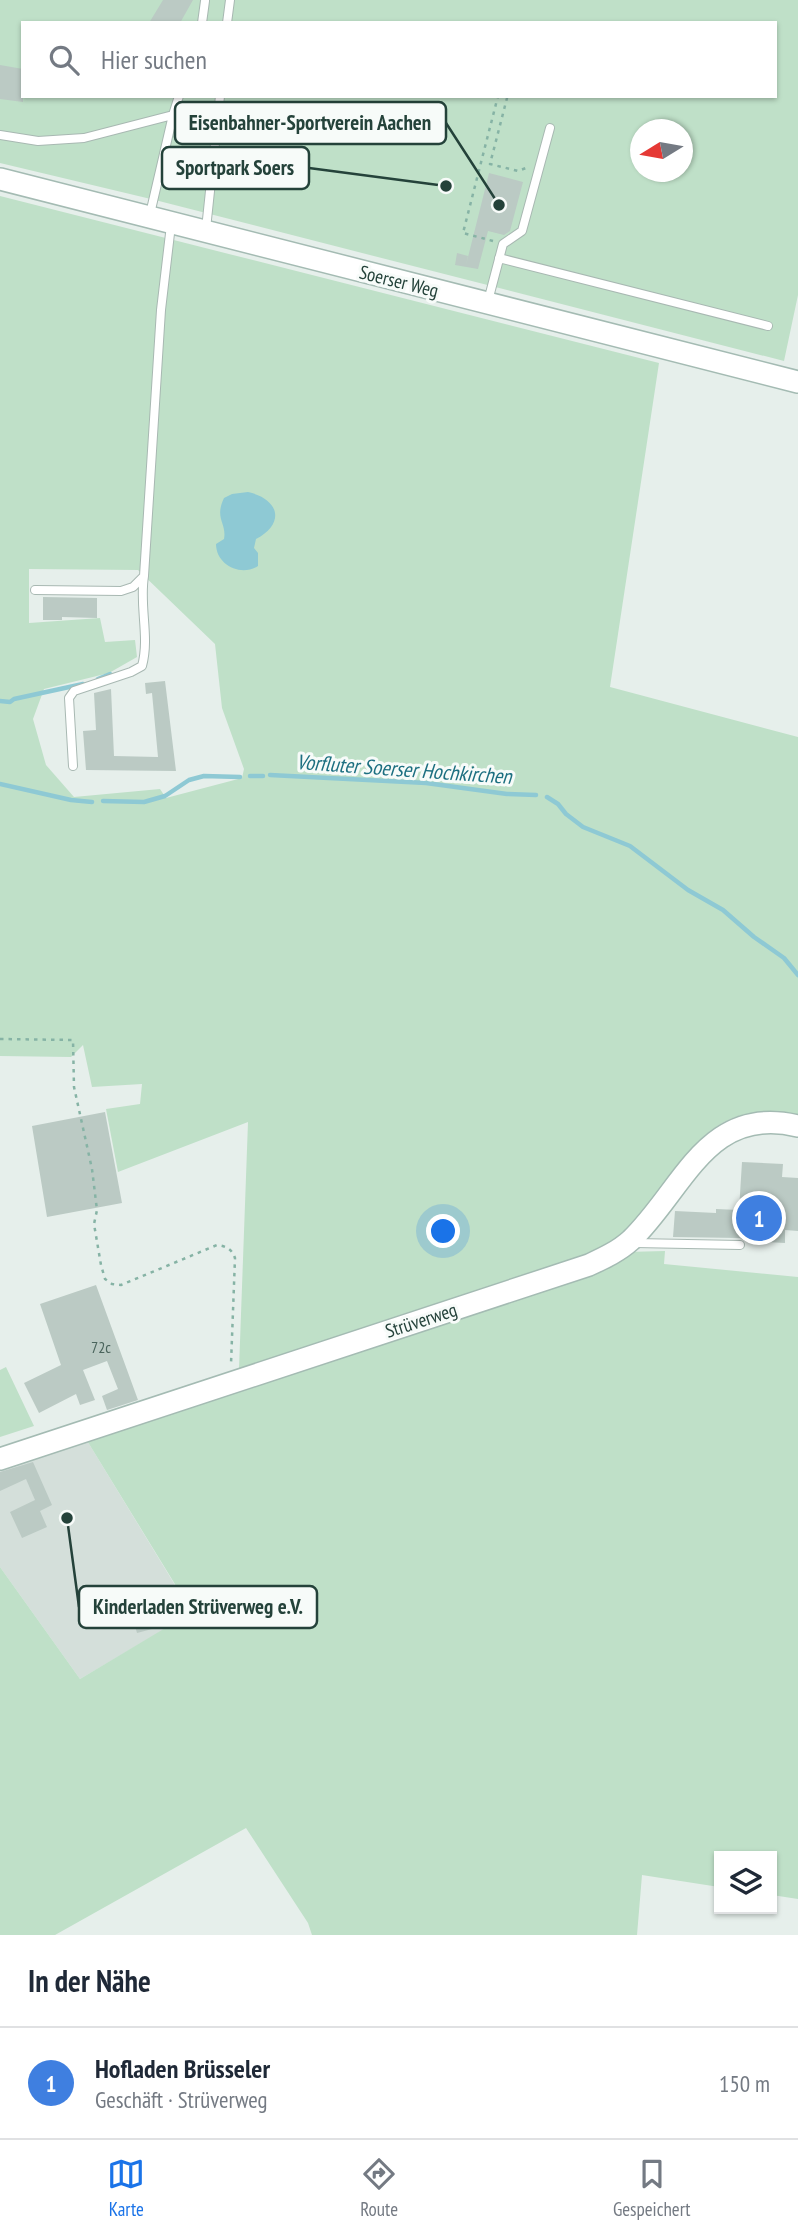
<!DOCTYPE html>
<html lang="de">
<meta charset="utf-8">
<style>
body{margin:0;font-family:"PT Sans Narrow",sans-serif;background:#f2f2f3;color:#1f2937}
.controls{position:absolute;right:21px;bottom:21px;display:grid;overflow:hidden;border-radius:0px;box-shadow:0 2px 5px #0004}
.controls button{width:63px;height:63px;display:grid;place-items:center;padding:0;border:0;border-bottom:2px solid #e0e1e3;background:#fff;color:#1f2937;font:35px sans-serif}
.compass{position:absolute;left:630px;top:119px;width:63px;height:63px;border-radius:50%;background:#fff;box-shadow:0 2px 5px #0004;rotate:259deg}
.you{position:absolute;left:444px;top:1232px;width:24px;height:24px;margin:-18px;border:5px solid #fff;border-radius:50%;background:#1a73e8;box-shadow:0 0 0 10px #1a73e833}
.badge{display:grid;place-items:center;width:46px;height:46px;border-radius:50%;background:#1a73e8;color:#fff;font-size:23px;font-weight:700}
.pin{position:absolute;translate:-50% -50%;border:4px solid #fff;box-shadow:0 2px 7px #0006}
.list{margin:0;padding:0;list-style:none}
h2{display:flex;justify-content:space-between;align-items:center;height:91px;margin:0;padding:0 28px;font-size:30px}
h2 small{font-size:23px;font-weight:400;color:#747a83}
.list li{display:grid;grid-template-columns:46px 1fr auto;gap:21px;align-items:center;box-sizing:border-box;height:112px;padding:0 28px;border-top:2px solid #e0e1e3}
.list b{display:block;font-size:26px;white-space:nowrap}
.list p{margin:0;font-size:23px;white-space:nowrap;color:#747a83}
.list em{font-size:23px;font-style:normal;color:#747a83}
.icon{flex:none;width:38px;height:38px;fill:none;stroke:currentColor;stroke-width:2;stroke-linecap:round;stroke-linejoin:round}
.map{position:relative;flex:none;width:798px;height:1935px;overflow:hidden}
.search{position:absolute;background:#fff;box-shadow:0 2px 5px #0004;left:21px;right:21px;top:21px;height:77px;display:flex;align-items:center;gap:18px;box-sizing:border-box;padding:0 24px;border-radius:0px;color:#747a83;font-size:26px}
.sheet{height:203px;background:#fff}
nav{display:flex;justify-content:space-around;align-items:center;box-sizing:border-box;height:98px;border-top:2px solid #e0e1e3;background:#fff;font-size:19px;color:#747a83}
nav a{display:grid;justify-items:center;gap:4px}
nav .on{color:#1a73e8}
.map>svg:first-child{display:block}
.built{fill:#d4dfda}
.green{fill:#bfe0c8;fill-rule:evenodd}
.water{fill:#8ec9d4}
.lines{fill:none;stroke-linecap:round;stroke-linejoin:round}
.stream{stroke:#8ec9d4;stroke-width:4.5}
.building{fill:#bbcac4}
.lane-casing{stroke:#a8b8b2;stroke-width:10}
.secondary-casing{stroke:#a4bbb3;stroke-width:24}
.path{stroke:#86b3a5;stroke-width:2.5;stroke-dasharray:3.5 5;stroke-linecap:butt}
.lane{stroke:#fff;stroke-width:8}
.secondary{stroke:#fff;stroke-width:21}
.labels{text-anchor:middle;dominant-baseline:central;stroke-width:6;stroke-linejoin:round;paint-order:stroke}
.number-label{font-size:16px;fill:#4a645c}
.street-label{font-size:19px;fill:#24423a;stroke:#f7fbf9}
.water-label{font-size:21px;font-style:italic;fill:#1c6f80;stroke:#f7fbf9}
.leader{fill:none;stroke:#24423a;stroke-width:2.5}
.callout-dot{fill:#24423a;stroke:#f7fbf9;stroke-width:2.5}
.callout{fill:#f7fbf9;stroke:#24423a;stroke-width:2.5}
.callout-label{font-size:21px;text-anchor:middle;font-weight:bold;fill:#24423a}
</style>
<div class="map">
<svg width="798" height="1935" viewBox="0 0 798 1935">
<rect width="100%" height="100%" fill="#e6efeb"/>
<path class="built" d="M86 1439 192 1613 80 1679 0 1567V1469Z"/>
<path class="green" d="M0 0H798V295L784 361 155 200 0 163ZM23 23H775V96H23ZM640 130H682V172H640Z
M0 196 659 363 610 687 798 737V1116C699 1093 682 1176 624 1232 614 1242 601 1248 588 1255L239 1369 248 1122 118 1172 106 1109 140 1104 142 1084 92 1087 83 1045 71 1057 0 1056ZM29 569 138 570 215 644 222 708 244 769 242 778 166 798 160 789 74 797 46 765 33 719 44 689 109 673 137 657 135 640 105 642 100 618 29 623Z
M665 1251 664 1264 798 1277V1899L772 1895V1856H719V1887L642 1875 637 1935H312L308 1923 246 1828 55 1935H0V1567L80 1679 192 1612 86 1439 626 1252Z
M6 1367 34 1426 0 1437V1370Z"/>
<path class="water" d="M248 492C279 499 286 523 256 539L254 548 258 553V566C241 577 216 565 216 544L224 539C227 523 214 519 224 498L232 494Z"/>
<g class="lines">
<path class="stream" d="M98 679 110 674
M0 701 10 702 14 699 83 684
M270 775 426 783 507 794 536 795
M250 776H263
M0 784 71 800 92 802
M547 797 558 804 566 814 583 827 630 846 688 890 723 910 754 937 784 958 798 975
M103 801 144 802 165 796 189 780 204 776 240 777"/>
</g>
<path class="building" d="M163 0H193L180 23H149Z
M0 65 23 69V102L0 99Z
M489 173 523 182 510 231 504 235 488 231 478 269 455 265 457 253 468 256 466 265Z
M43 597 97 598V618L62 617V620H43Z
M165 681 176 771 86 770 83 731 96 730 94 693 111 689 114 756 158 757 152 693 146 694 145 683Z
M105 1112 122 1203 47 1217 32 1126Z
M742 1162 783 1164 782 1177 798 1178V1231L785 1230V1243L745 1241 740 1238 673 1237 675 1211 716 1213V1209L739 1210Z
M96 1285 138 1400 107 1410 102 1396 118 1389 107 1361 83 1370 95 1400 80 1405 76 1394 39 1413 24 1383 61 1365 40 1304Z
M33 1462 52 1505 40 1511 47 1527 22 1538 10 1512 35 1500 26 1479 0 1491V1472Z
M141 1589 152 1629 137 1633 126 1594Z"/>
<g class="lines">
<g class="lane-casing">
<path id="lane" d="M202 23 205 1
M227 23 230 0
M0 135 38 141 84 138 173 115 179 96
M150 214 173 115
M206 229 220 96
M499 258 768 326
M488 301 503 244 522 231 550 128
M35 590 121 591 133 587 144 576 161 310 171 225
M73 766 69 698 74 691 131 672 142 666C150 637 139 606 144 576
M635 1243 740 1245"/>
</g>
<g class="secondary-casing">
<path id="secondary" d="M0 179 798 382
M0 1459 589 1265C604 1258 619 1251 631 1240 684 1189 707 1104 798 1126"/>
</g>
<path class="path" d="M498 96 507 98 490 164 518 171 526 168
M493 241 463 233 498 96
M0 1039 73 1040 74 1087 92 1169 97 1210 94 1224 101 1265 105 1279 112 1284 121 1285 217 1245C226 1246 232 1249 235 1258L231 1364"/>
<use href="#lane" class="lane"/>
<use href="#secondary" class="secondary"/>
</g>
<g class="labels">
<g class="number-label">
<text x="101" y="1347">72c</text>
</g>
<g class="street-label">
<text transform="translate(399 281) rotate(14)">Soerser Weg</text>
<text transform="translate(421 1320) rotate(-18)">Strüverweg</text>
</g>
<g class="water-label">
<text transform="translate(404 769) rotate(4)">Vorfluter Soerser Hochkirchen</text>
</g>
</g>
<path class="leader" d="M499 205L446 123M446 186L309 168M67 1518L79 1607"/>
<g class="callout-dot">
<circle cx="499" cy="205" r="7"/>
<circle cx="446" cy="186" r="7"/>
<circle cx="67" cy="1518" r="7"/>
</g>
<g class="callout">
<rect x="175" y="102" width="271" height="42" rx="7"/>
<rect x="162" y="147" width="147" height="42" rx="7"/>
<rect x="79" y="1586" width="238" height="42" rx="7"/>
</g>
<g class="callout-label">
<text x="310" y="130">Eisenbahner-Sportverein Aachen</text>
<text x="235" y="175">Sportpark Soers</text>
<text x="198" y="1614">Kinderladen Strüverweg e.V.</text>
</g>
</svg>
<div class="controls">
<button><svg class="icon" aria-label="layers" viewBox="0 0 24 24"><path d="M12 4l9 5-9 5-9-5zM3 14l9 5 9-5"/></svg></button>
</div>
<svg class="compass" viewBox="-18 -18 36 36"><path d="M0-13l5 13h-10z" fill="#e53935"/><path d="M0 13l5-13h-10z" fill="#747a83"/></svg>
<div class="you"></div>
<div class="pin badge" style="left:759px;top:1218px;background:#3f7fe0">1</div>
<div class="search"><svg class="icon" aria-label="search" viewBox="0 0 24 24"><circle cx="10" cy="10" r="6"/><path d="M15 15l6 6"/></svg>Hier suchen</div>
</div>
<section class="sheet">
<h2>In der Nähe<small></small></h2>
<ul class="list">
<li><span class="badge" style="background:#3f7fe0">1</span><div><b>Hofladen Brüsseler</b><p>Geschäft · Strüverweg</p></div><em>150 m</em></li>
</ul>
</section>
<nav>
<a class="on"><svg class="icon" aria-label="map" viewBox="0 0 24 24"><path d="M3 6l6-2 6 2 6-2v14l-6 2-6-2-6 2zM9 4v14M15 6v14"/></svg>Karte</a>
<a><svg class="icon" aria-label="directions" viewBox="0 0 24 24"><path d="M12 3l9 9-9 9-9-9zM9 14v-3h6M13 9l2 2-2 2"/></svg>Route</a>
<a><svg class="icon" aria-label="saved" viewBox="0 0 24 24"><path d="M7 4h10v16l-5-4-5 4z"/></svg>Gespeichert</a>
</nav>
